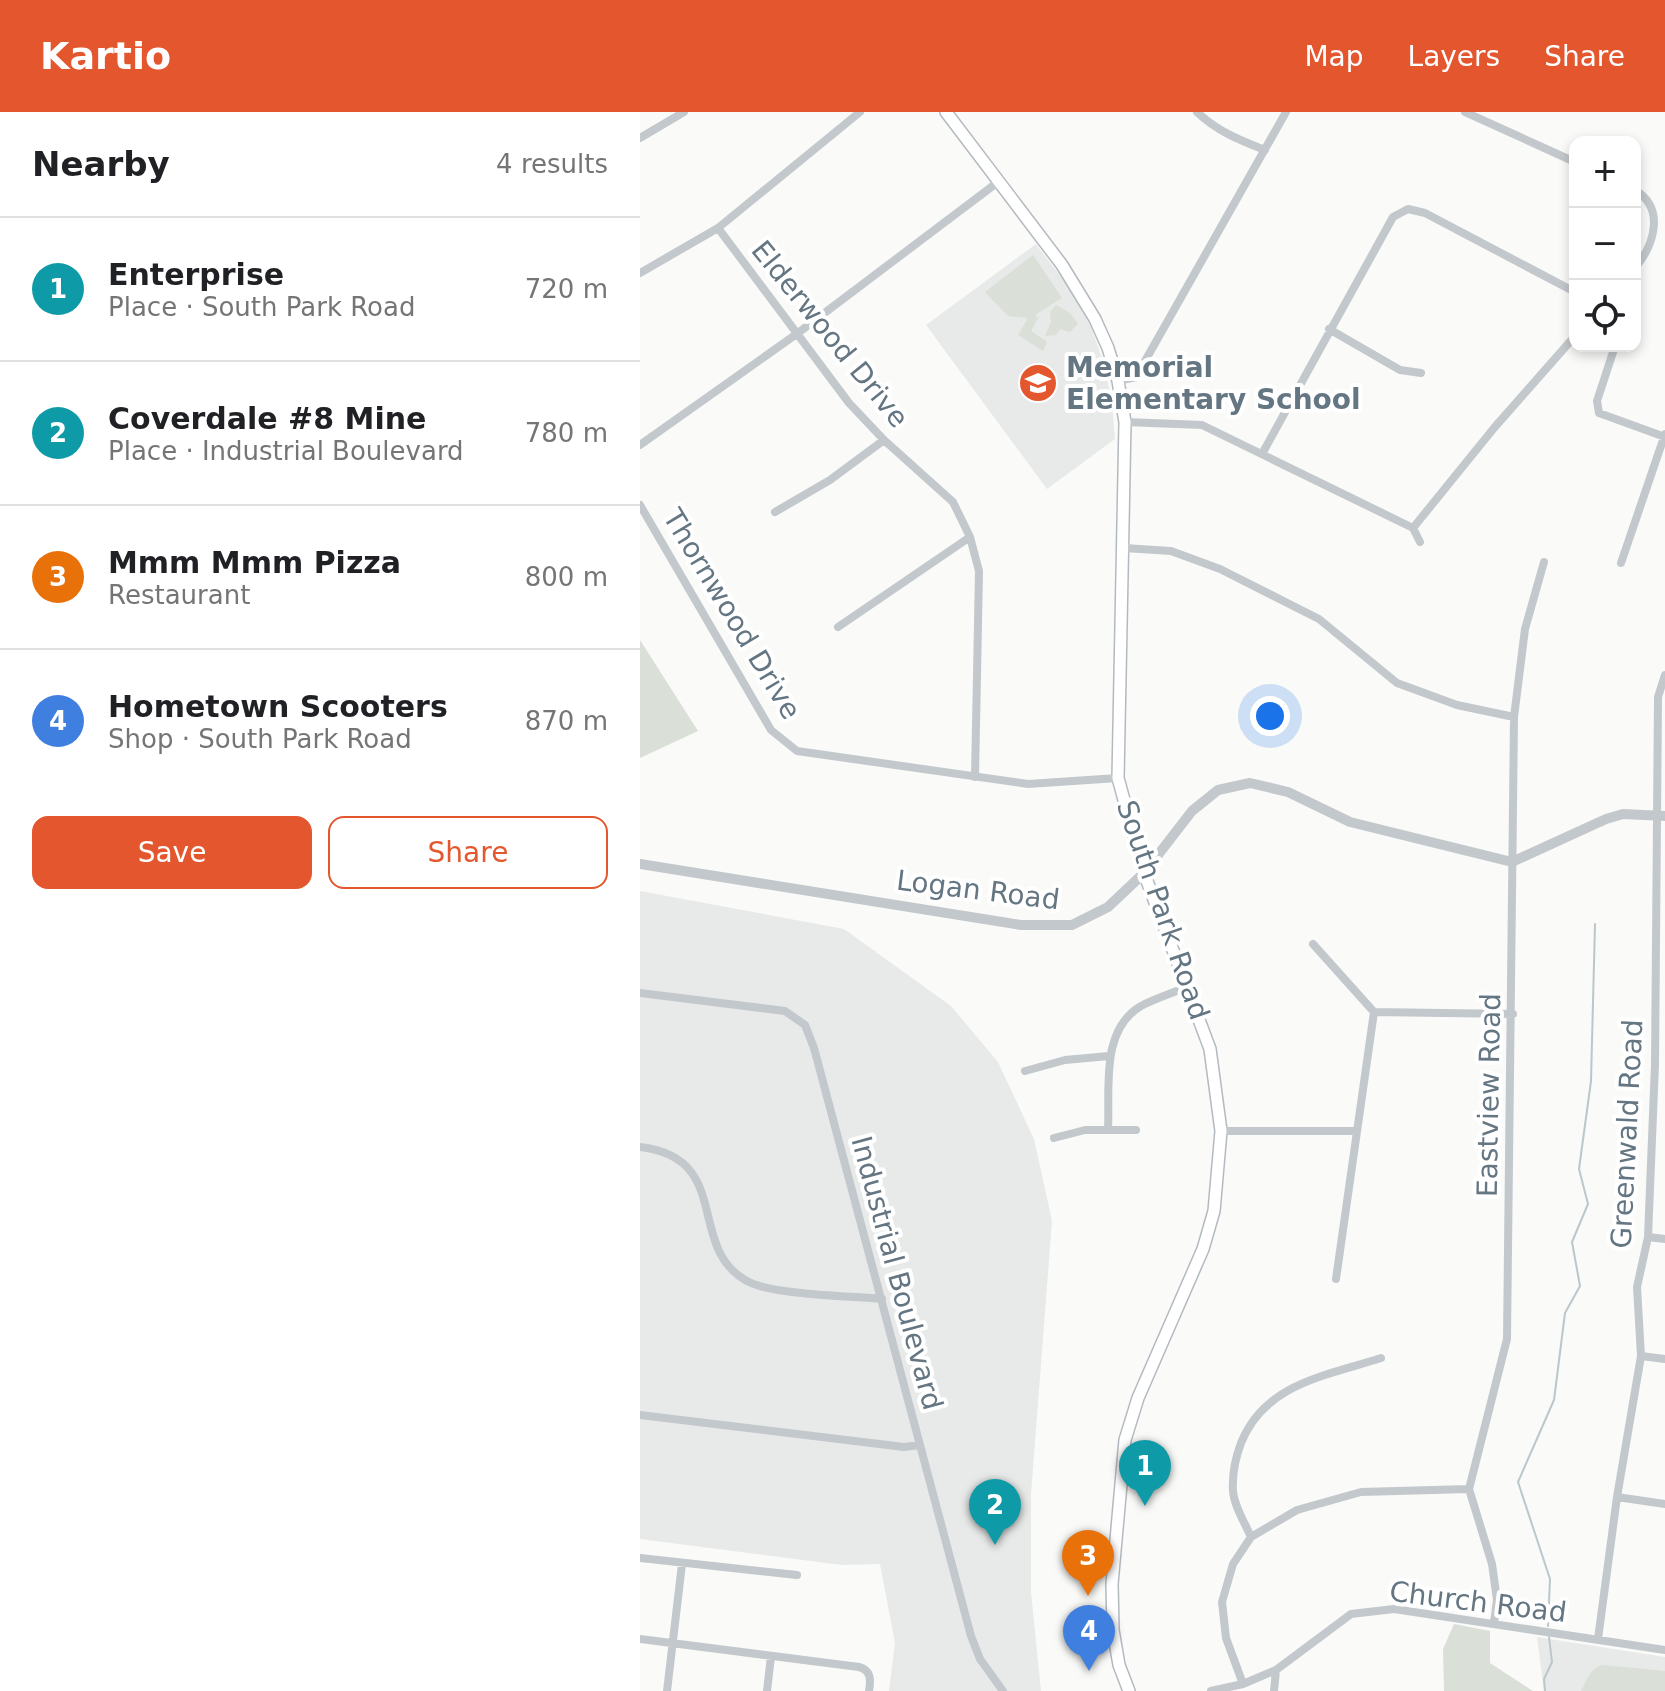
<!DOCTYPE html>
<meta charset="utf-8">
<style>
body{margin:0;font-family:"DejaVu Sans",sans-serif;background:#f2f2f2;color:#202124}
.controls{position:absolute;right:24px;top:24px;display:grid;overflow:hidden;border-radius:16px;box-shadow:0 4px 12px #0003}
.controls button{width:72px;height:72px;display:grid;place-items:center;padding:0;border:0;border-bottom:2px solid #e0e0e0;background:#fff;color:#202124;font:40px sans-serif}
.you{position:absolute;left:630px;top:604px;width:28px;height:28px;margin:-20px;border:6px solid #fff;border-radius:50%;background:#1a73e8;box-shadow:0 0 0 12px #1a73e833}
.badge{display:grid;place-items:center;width:52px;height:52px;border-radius:50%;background:#e4572e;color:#fff;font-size:26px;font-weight:700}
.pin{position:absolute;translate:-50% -66px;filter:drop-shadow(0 2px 4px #0008)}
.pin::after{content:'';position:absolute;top:42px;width:28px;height:24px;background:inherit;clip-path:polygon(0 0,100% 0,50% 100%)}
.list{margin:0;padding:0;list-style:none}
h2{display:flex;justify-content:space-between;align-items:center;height:104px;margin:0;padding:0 32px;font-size:34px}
h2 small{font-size:26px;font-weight:400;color:#757577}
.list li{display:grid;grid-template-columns:52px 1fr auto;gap:24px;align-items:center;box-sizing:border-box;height:144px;padding:0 32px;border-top:2px solid #e0e0e0}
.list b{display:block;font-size:30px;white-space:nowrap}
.list p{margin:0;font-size:26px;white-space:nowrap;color:#757577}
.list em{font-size:26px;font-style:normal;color:#757577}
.actions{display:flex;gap:16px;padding:24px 32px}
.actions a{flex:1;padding:18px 0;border:2px solid #e4572e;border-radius:16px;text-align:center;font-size:28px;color:#e4572e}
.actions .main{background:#e4572e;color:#fff}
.icon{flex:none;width:44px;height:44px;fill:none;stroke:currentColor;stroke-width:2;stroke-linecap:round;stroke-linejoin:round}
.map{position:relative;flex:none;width:1025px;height:1579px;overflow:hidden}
header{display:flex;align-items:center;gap:48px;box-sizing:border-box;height:112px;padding:0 40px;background:#e4572e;color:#fff}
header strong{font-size:38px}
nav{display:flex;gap:44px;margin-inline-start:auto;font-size:28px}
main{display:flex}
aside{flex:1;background:#fff}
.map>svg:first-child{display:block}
.built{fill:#e8e9e9}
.green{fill:#dadfd7}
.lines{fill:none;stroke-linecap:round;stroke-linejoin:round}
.stream{stroke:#bbc7cb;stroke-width:2}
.secondary-casing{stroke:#b3babf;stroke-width:14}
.minor{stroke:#c3c8cc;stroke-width:8}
.tertiary{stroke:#c3c8cc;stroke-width:10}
.secondary{stroke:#fff;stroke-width:11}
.labels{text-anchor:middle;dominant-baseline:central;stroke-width:8;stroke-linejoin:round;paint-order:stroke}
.street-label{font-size:28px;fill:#657683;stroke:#fff}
.poi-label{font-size:28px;font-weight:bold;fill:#657683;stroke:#fff;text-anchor:start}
</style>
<header>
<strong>Kartio</strong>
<nav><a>Map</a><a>Layers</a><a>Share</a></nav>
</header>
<main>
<aside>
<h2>Nearby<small>4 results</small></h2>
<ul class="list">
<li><span class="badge" style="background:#0f9aa8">1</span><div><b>Enterprise</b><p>Place · South Park Road</p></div><em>720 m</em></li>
<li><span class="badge" style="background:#0f9aa8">2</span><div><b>Coverdale #8 Mine</b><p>Place · Industrial Boulevard</p></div><em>780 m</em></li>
<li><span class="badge" style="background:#e8710a">3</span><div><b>Mmm Mmm Pizza</b><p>Restaurant</p></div><em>800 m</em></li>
<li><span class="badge" style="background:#3f7fe0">4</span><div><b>Hometown Scooters</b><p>Shop · South Park Road</p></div><em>870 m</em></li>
</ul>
<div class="actions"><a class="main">Save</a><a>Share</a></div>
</aside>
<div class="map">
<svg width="1025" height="1579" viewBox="0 0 1025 1579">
<rect width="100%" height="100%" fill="#fafaf8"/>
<path class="built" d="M396 132 427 173 451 215 464 252 472 291 475 327 407 377 286 213Z
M0 779 204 817 311 894 358 950 394 1027 412 1109 391 1382V1480L401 1579H249L255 1531 240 1452 202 1453 0 1427Z
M897 1525 1025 1545V1579H904Z"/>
<path class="green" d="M393 143 422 186 395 203 398 206 391 219 407 230 403 239 378 223 388 206 368 204 345 180Z
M416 193 430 201 438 212 430 220 420 217 416 223 405 224 411 210 410 200Z
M0 528 58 619 0 646Z
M814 1512 850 1519V1551L893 1579H804L803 1537Z
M962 1553 1025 1559V1579H941C947 1568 950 1557 962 1553Z"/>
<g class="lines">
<path class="stream" d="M908 1514 910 1467 878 1370 914 1288 925 1201 940 1174 932 1130 948 1092 939 1057 951 969 955 812
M905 1579 904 1567 912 1550 909 1525"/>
<g class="secondary-casing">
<path id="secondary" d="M306 0 422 153 455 207 468 236 478 269 485 310 478 666 504 761 570 937 581 1019 574 1099 563 1137 498 1286 485 1328 472 1472 473 1518 479 1553 489 1579"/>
</g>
<path class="minor" d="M557 0C577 19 599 28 625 38
M825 0 935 50
M0 26 44 0
M995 78C1025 96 1015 132 995 156
M78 116 209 291 244 328 313 390 330 425 339 459 335 665
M0 161 78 116 220 0
M689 217 760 258 781 261
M975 234 957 289 959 301 1025 325
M478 269 496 265 646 0
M485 310 562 313 773 416
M0 333 158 221 358 70
M622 342 753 105 768 97 785 101 935 180
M0 393 131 618 157 639 388 672 478 666
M135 400 190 368 244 328
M773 416 854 316 935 224
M773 416 780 430
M484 436 531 439 580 457 679 507 757 571 817 593 874 605
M981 451 1025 322
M198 515 330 425
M673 832 734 900
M0 881 145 899 165 913 174 936 331 1524 340 1547 363 1579
M385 959 425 948 469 944
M468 1017C470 976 460 918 501 894 516 886 533 881 549 874
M581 1019H717
M414 1026 445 1018H496
M0 1035C94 1046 45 1135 107 1169 132 1183 210 1184 242 1187
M1008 1125 1025 1127
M696 1167 734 900 873 902
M1001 1244 1025 1247
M0 1303 264 1335 280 1333
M977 1385 1025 1392
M611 1425C605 1411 594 1394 593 1379 592 1363 595 1347 601 1331 625 1271 686 1264 741 1246
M0 1446 157 1463
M854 1511 857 1488 852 1452 829 1377 867 1227 874 605 885 517 904 450
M0 1527 219 1555C231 1558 231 1568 229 1579
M958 1527 977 1385 1001 1244 997 1175 1008 1125 1015 953 1018 585 1025 563
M603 1572 586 1526 582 1490 593 1452 611 1425 657 1398 721 1380 829 1377
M27 1579 42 1452
M127 1579 131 1544
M571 1579 603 1572 636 1558 711 1502 754 1497 1025 1538
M634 1579 636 1558"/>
<path class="tertiary" d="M0 752 381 813H432L468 795 504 761 552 699 578 678 610 671 648 680 710 710 872 750 966 707 983 702 1025 704"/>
<use href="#secondary" class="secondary"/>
</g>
<defs>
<g id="school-disc" transform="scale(2)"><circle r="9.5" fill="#e4572e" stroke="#fff"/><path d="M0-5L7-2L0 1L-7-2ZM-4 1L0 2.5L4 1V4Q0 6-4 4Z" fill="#fff"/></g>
</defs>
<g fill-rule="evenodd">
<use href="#school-disc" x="398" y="271"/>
</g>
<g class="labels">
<g class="street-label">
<text transform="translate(190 222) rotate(51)">Elderwood Drive</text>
<text transform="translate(92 502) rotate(59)">Thornwood Drive</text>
<text transform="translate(338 778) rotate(7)">Logan Road</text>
<text transform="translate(523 798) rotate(71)">South Park Road</text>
<text transform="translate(849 983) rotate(-89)">Eastview Road</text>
<text transform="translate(987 1022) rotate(-87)">Greenwald Road</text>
<text transform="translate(257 1161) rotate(75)">Industrial Boulevard</text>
<text transform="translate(838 1490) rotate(7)">Church Road</text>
</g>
<g class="poi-label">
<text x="426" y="255">Memorial<tspan x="426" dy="32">Elementary School</tspan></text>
</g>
</g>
</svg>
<div class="controls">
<button>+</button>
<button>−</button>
<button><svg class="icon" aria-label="locate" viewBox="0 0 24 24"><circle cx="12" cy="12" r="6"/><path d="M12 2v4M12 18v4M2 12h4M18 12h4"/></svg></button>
</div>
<div class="you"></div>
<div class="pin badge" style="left:505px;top:1394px;background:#0f9aa8">1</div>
<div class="pin badge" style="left:355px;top:1433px;background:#0f9aa8">2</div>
<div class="pin badge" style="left:448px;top:1484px;background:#e8710a">3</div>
<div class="pin badge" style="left:449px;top:1559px;background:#3f7fe0">4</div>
</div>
</main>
